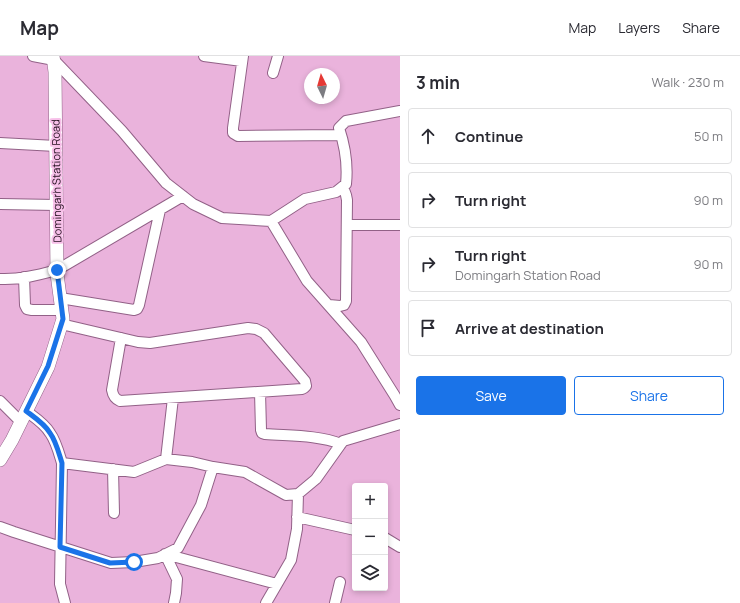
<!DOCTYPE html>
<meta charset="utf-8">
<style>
body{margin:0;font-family:Manrope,sans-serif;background:#f7f7f7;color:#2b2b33}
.controls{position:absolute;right:12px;bottom:12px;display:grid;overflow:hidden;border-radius:4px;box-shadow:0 2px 6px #0003}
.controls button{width:36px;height:36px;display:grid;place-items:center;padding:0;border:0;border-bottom:1px solid #e1e1e2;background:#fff;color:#2b2b33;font:20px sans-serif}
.compass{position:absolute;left:304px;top:12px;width:36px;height:36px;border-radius:50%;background:#fff;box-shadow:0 2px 6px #0003;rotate:355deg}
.stop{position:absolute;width:12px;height:12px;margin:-9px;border:3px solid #1a73e8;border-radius:50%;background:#fff}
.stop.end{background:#1a73e8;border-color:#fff;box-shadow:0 1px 4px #0008}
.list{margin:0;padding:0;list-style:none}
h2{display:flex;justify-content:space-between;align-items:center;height:52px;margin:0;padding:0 16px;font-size:17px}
h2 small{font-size:13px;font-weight:400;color:#7c7c81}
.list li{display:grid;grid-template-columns:26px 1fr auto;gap:12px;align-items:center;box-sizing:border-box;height:56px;margin:0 8px 8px;padding:0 8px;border:1px solid #e1e1e2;border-radius:4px}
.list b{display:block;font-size:15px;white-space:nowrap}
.list p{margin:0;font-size:13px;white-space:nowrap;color:#7c7c81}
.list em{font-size:13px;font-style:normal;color:#7c7c81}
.actions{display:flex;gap:8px;padding:12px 16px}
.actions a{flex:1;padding:9px 0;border:1px solid #1a73e8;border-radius:4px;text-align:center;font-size:14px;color:#1a73e8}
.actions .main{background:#1a73e8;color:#fff}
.icon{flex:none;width:22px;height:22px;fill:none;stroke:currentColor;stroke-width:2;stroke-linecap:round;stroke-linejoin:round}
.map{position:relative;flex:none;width:400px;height:547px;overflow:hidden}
header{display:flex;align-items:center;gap:24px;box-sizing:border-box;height:56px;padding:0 20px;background:#fff;border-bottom:1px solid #e1e1e2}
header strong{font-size:19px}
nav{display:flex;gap:22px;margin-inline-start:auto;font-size:14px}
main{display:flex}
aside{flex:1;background:#fff}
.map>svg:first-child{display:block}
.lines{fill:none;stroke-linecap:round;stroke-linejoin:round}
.minor-casing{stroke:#926187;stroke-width:12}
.tertiary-casing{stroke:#926187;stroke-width:14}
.minor{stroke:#fff;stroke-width:10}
.tertiary{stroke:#fff;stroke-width:13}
.route{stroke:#1a73e8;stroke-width:5}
.labels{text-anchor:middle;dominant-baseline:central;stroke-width:4;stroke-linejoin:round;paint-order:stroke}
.street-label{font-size:11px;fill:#210e1d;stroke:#f7c0e9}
</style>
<header>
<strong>Map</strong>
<nav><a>Map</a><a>Layers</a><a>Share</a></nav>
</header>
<main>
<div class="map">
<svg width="400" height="547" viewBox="0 0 400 547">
<rect width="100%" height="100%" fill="#eab3dc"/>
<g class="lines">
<g class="minor-casing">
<path id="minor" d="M33 0 54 4 122 75 166 127 193 148 222 162 271 165 307 225 361 286 395 340 400 349
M204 0 242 5
M243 0 233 72V77L238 80 341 79
M273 17 278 0
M0 87 56 90
M0 148 56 149
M271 165 305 143 336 136 346 128C348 109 345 90 339 72L346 65 400 55
M347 169H400
M24 221 25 249 27 253 32 254H62
M0 223C19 224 38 219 57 214L183 140
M60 242 134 254 137 253 139 249 160 154
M329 249 340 250 344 249 346 245 347 144 346 139 343 131
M61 268 138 286 150 287 248 272 256 273 264 277 305 325 306 330 304 332 302 333 120 345C115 343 113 340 112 334L121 282
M260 336 261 374 262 377 265 378C290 380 318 379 341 388
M0 345 21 366
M26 355C34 361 45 368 50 377 56 385 59 397 62 407L60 528 65 547
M166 403 173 342
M213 411 245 416 286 439 298 438 316 423 343 385 400 368
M113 413 114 457
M297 461 355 474
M0 471 14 476 111 507 134 506 158 502 178 492 201 449 213 411 192 406 166 403 134 416 62 407
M385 482 400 491
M165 498 277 528
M165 498 177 523 176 537 174 547
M266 547 291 504 297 473 298 438
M335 547 340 526"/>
</g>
<g class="tertiary-casing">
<path id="tertiary" d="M0 404 12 384 48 311 63 263 57 218 55 16 53 0"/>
</g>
<use href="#minor" class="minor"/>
<use href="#tertiary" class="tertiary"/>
</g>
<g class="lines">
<path class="route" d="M57 214 63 263 48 310 26 355C34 361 45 368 50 377 56 385 59 398 62 407L60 491 110 507 134 506"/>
</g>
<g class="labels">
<g class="street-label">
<text transform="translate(56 125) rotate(-91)">Domingarh Station Road</text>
</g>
</g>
</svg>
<div class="controls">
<button>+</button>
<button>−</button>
<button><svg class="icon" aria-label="layers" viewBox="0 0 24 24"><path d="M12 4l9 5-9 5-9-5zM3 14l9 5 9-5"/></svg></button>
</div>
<svg class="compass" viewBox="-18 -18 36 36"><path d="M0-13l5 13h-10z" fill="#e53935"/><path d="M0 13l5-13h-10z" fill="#7c7c81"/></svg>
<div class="stop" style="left:134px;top:506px"></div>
<div class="stop end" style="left:57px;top:214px"></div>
</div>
<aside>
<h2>3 min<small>Walk · 230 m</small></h2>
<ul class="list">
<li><svg class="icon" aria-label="ahead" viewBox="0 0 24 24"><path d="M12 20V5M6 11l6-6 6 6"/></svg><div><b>Continue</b></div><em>50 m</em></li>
<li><svg class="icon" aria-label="right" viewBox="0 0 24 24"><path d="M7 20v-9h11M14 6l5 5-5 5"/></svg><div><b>Turn right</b></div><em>90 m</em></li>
<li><svg class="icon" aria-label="right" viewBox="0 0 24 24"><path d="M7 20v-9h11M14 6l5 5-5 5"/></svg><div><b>Turn right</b><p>Domingarh Station Road</p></div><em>90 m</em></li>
<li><svg class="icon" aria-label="arrive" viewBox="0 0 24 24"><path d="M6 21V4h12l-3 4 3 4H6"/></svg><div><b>Arrive at destination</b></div></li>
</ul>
<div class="actions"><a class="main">Save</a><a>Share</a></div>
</aside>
</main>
